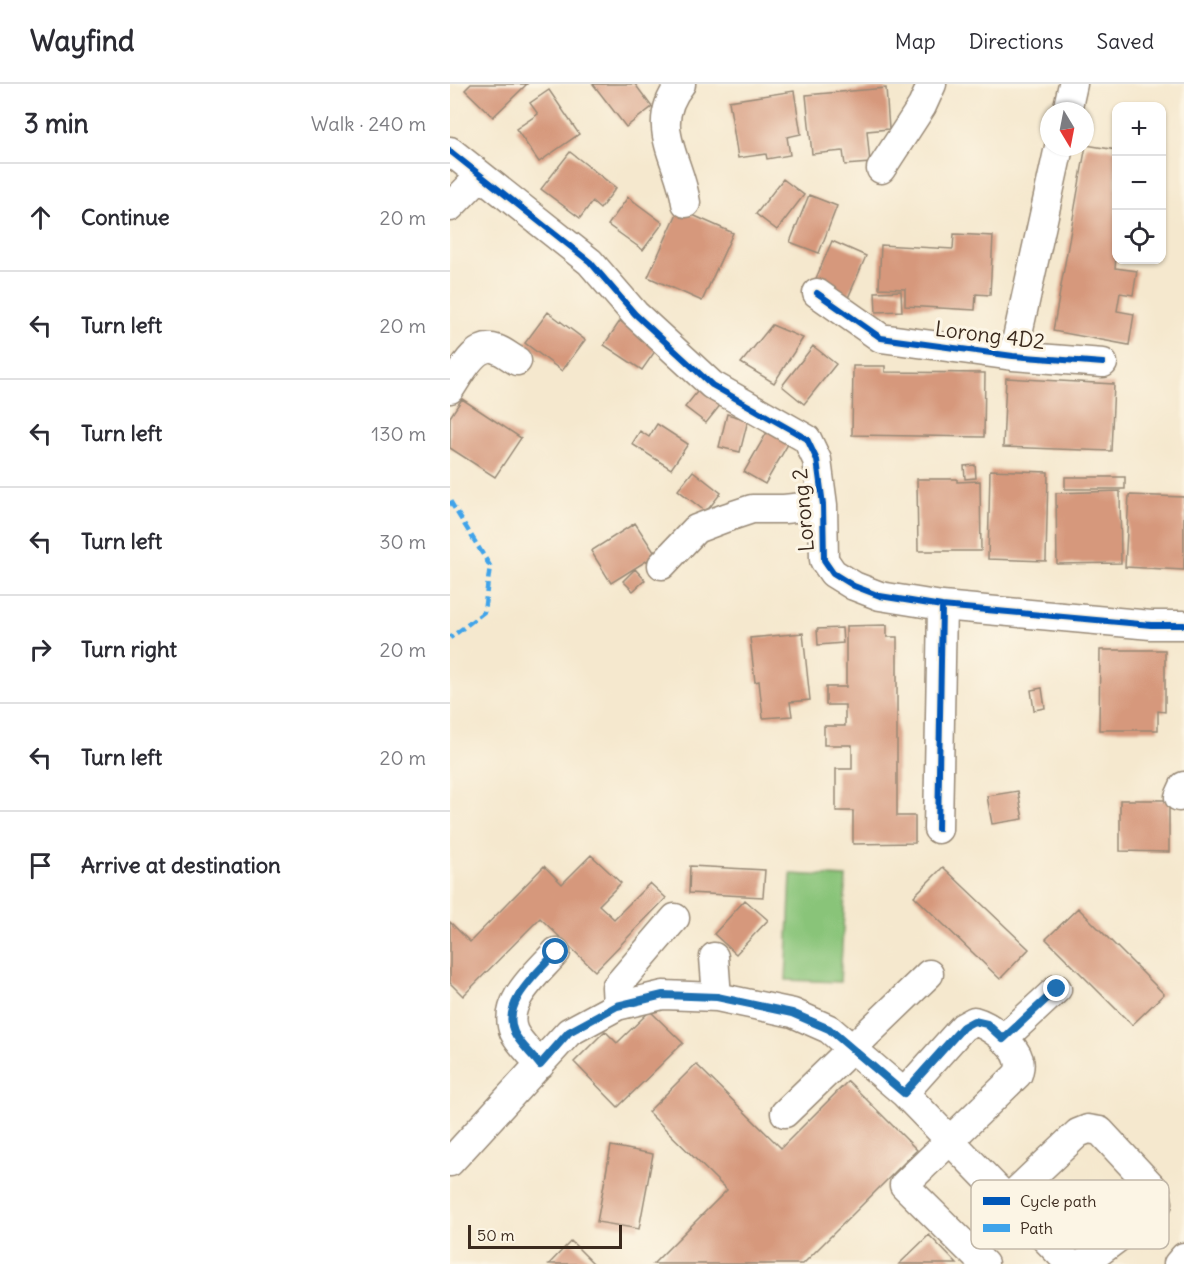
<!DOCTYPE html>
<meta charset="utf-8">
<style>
body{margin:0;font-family:Delius,sans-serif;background:#f7f7f7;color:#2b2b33}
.controls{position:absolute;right:18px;top:18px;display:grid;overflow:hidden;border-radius:12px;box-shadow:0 2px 4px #0004}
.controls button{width:54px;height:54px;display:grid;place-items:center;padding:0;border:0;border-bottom:2px solid #e1e1e2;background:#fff;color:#2b2b33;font:30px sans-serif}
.compass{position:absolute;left:590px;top:18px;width:54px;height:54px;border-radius:50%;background:#fff;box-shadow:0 2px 4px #0004;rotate:170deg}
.scale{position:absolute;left:18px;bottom:15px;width:154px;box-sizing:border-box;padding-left:6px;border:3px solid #3b2a1e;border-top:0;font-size:16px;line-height:21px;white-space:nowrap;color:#3b2a1e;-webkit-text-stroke:4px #fcf5e5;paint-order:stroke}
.stop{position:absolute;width:18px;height:18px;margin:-14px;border:4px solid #1f6fb2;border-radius:50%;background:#fff}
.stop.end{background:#1f6fb2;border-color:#fff;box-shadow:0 2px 6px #0008}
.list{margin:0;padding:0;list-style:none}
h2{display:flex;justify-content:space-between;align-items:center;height:78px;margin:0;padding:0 24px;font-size:26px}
h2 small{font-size:20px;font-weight:400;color:#7c7c81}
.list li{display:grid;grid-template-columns:39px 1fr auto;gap:18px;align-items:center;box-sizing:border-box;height:108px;padding:0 24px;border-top:2px solid #e1e1e2}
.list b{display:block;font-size:22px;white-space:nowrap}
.list em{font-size:20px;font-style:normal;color:#7c7c81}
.icon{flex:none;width:33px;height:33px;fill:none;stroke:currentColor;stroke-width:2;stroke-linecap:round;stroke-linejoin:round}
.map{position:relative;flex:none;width:734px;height:1180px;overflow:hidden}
header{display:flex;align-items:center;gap:36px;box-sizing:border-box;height:84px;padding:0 30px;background:#fff;border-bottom:2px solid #e1e1e2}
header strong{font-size:28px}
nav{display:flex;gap:33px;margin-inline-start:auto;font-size:21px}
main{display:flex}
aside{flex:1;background:#fff}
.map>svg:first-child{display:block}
.green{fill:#89c479;stroke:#62774c;stroke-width:1.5}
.building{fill:#d6987b}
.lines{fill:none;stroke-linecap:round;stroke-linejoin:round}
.minor-casing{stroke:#988976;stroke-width:31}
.minor{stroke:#fff;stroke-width:28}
.quiet{stroke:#3fa3ea;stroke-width:4.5;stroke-dasharray:9 4.5;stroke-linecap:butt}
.cycleway-casing{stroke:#fcf5e5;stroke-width:10}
.cycleway{stroke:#0057b8;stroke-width:6}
.route{stroke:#1f6fb2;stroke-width:8}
.labels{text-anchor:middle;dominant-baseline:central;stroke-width:6;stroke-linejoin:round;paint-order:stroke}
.street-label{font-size:21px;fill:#3b2a1e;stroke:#fcf5e5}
.key{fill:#fcf5e5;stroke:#c2b8a9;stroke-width:1.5}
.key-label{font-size:16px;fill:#3b2a1e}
</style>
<header>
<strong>Wayfind</strong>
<nav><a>Map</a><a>Directions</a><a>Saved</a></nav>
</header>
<main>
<aside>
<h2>3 min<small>Walk · 240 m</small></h2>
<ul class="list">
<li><svg class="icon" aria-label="ahead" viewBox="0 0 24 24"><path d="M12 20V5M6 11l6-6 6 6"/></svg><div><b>Continue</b></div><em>20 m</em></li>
<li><svg class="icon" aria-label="left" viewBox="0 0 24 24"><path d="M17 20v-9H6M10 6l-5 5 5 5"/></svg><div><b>Turn left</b></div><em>20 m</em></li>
<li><svg class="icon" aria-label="left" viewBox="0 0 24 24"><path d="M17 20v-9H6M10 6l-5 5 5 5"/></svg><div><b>Turn left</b></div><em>130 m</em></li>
<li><svg class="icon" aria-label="left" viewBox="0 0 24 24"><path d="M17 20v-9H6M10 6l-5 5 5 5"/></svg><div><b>Turn left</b></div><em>30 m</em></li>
<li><svg class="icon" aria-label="right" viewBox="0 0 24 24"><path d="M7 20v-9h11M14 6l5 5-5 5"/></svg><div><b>Turn right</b></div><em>20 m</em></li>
<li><svg class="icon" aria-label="left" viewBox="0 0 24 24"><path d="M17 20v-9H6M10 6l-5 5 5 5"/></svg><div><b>Turn left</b></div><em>20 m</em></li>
<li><svg class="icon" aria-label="arrive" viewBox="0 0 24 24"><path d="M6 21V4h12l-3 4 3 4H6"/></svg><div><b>Arrive at destination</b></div></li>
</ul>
</aside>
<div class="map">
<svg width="734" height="1180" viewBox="0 0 734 1180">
<rect width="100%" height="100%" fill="#fcf5e5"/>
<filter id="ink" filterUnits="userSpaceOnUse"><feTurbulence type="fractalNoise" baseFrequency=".0167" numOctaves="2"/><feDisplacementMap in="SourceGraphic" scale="12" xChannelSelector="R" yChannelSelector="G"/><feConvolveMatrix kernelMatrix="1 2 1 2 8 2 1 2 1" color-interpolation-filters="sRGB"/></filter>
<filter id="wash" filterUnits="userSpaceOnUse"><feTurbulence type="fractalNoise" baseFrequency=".008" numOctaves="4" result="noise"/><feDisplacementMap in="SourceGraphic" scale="24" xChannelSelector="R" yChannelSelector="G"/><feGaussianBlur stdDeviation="1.35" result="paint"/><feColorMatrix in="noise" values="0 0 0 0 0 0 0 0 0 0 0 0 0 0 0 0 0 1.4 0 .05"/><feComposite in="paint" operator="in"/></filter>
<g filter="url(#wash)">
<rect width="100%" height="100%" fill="#f5e8ce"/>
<path class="green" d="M341 790 396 793 390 898 336 896Z"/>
<g id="blocks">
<path class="building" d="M21 0H77L43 33 15 6Z
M143 0H185L202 23 176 43Z
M436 4 439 45 417 47 420 79 395 81 393 67 362 70 356 11Z
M99 6 129 50 89 78 66 45 88 30 80 19Z
M344 7 351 50 337 53 340 71 317 75 316 70 288 74 279 17Z
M636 61 666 66V173L665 184 687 187 683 211 670 209 667 227 684 230 679 261 603 247Z
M120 68 166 104 150 125 142 118 130 134 91 105Z
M333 95 354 111 327 146 306 130Z
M359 111 387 122 369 169 340 158Z
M178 113 213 139 193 166 158 141Z
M229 125 283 149 252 217 198 193Z
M504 150 543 152 540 211 526 210 525 226 455 222V205L429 204 431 161 503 165Z
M382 157 416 172 398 214 364 199Z
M451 207 452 227 426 228 425 208Z
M98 228 135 256 112 287 75 259Z
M170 237 208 263 192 286 154 261Z
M322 241 353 254 324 299 291 279Z
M363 262 386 280 354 320 332 302Z
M403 282H435V288L535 289 534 353 402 351Z
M556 294 664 300 661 367 553 363Z
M251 303 272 319 256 339 235 323Z
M12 315 71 354 45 393 0 364V333Z
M277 330 298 336 290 368 269 363Z
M207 340 238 360 221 385 182 360 190 347 199 353Z
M320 343 341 355 315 400 294 388Z
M525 381 526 394 515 395 514 382Z
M540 386 598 388 596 477 538 475Z
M243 387 271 409 256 428 228 406Z
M615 393H675V405H615Z
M467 395H507V398L530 397 531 467H468Z
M670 407 671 479 607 480 606 409Z
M679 411 734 413V486L675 483Z
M185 439 206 471 161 499 141 467Z
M185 485 195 496 183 507 173 497Z
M437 541V553H447V732H465V759L403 760V727H386V685H402V661H374V642H395V621H376V603H396V542Z
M392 544 393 559 368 561 367 545Z
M353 549 360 616 340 618 342 632 313 634 309 597 305 598 300 554Z
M650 566H715V628L708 627V646H649Z
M592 604 595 624 584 626 581 606Z
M568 707 573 735 542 740 537 712Z
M670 716H719V768L670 767Z
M141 771 171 799 149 821 164 835 200 799 216 814 145 887 90 834 13 912 0 899V838L20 858 94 782 112 800Z
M240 782 315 786 313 813 239 809Z
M493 783 579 865 550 895 464 812Z
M295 816 318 836 286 870 264 850Z
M628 824 714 910 682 941 596 855Z
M200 927 233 959 168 1023 124 978 155 947 167 959Z
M246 980 331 1064 398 997 467 1066 353 1180H203L277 1106 198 1028Z
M161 1062 203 1070 189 1145 147 1138Z
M479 1151 507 1180H449Z
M121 1157 144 1180H99Z"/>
</g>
</g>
<g filter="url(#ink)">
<use href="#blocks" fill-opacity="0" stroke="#988976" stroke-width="1.5"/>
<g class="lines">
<g class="minor-casing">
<path id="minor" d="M231 0C197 42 230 75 236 119
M617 27 623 0
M0 67 140 178 185 230 262 301 357 355 367 376 373 421 374 476 383 489 404 502 430 512 492 522 701 541H734
M431 85 472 22 482 0
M0 123 30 92
M367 209 431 254 563 272 653 279
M563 272 609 63
M0 305C10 291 25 257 46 265 53 267 60 273 67 277
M212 481 246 445 275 434 302 425H334L373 421
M729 713 734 702
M488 745 492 522
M264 873 267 913
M167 922 166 903 225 834
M553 955 607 905
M90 981C83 971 69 959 64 948 51 918 89 888 106 868
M454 1009 513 943 524 937C539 941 565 960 569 976 571 981 569 985 568 990L454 1101 534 1180
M335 1029 479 890
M0 1078 119 948 167 922 213 911 267 913 343 929 379 945 454 1009 620 1180
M557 1116 628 1049 638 1045 650 1047 706 1107 708 1119 701 1129 633 1180
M728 1180 734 1173"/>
</g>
<use href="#minor" class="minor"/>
<path class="quiet" d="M0 417 40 482 34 528 0 554"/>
<g class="cycleway-casing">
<path id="cycleway" d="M0 67 140 178 185 230 262 301 357 355 367 376 373 421 374 476 383 489 404 502 430 512 492 522 701 541H734
M367 209 431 254 563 272 653 279
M488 745 492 522"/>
</g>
<use href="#cycleway" class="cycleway"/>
</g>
</g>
<g class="lines" filter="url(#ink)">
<path class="route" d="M106 868C89 888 51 918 64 948 69 959 83 971 90 981L119 948 167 922 213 911 267 913 342 929 379 945 454 1009 513 943 524 937 537 940 553 955 607 905"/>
</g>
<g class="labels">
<g class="street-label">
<text transform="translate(540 251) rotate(7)">Lorong 4D2</text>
<text transform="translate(353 426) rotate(-95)">Lorong 2</text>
</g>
</g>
<rect x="521" y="1096" width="198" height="69" rx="9" class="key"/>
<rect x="533" y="1113" width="27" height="8" fill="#0057b8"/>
<rect x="533" y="1140" width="27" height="8" fill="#3fa3ea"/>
<g class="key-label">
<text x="570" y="1123">Cycle path</text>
<text x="570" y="1150">Path</text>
</g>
</svg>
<div class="controls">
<button>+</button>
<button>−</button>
<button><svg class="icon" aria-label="locate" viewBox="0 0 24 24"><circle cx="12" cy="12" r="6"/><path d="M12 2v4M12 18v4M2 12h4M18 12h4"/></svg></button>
</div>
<svg class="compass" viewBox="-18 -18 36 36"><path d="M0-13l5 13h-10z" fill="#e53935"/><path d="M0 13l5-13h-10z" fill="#7c7c81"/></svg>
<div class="scale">50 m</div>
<div class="stop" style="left:106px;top:868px"></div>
<div class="stop end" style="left:607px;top:905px"></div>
</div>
</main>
